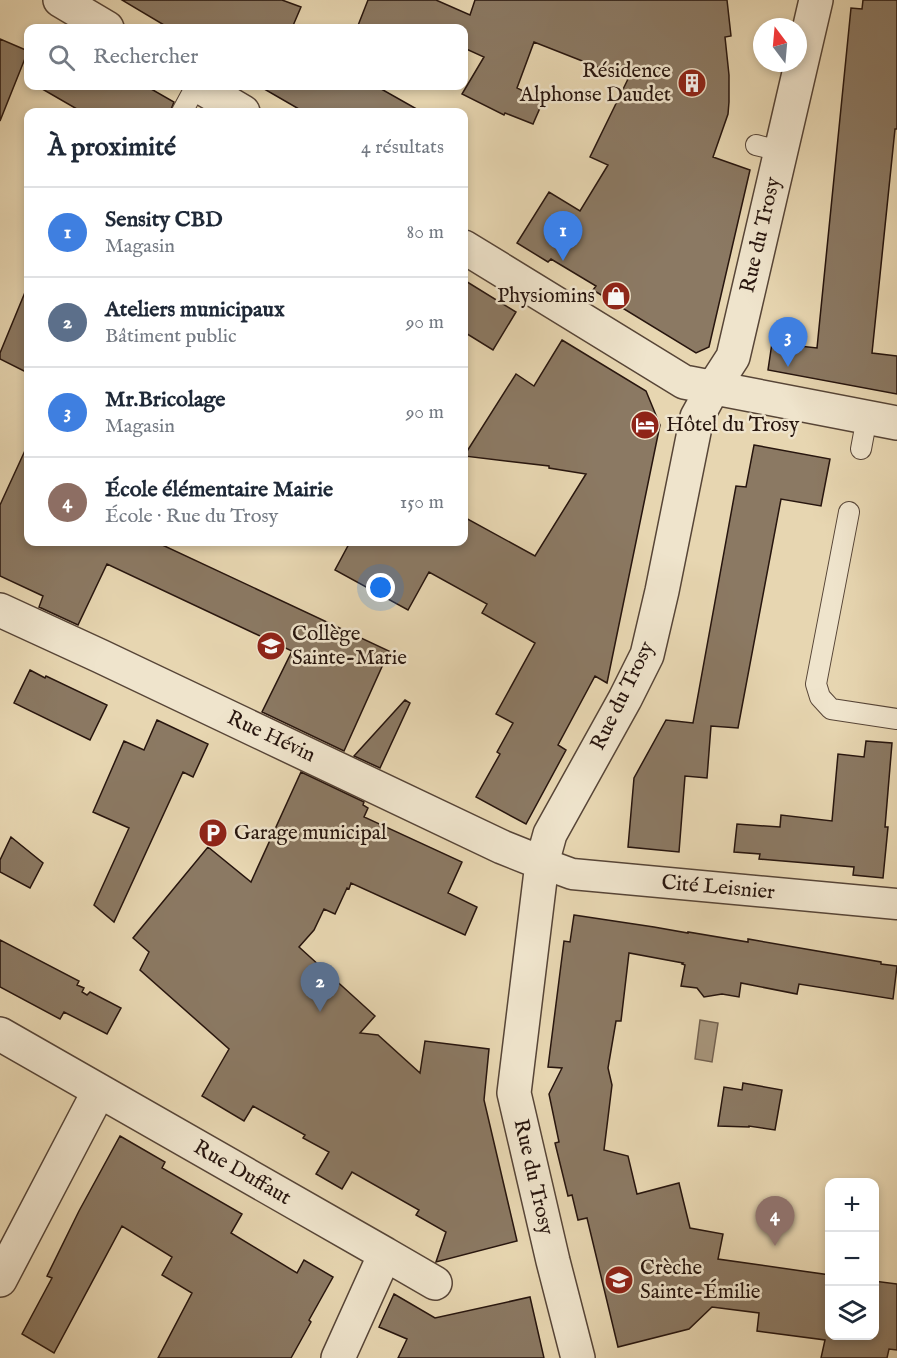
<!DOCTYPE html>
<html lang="fr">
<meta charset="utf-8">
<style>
body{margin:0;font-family:"IM FELL English",serif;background:#f6f6f7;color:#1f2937}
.controls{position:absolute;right:18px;bottom:18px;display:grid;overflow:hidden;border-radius:12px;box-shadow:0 3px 9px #0003}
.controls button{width:54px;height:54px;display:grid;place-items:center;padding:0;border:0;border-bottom:2px solid #e0e1e3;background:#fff;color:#1f2937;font:30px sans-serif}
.compass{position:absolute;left:753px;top:18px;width:54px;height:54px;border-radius:50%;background:#fff;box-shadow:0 3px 9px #0003;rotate:344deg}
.you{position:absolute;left:381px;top:588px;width:21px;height:21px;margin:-15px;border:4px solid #fff;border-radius:50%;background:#1a73e8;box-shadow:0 0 0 9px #1a73e833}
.badge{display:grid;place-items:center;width:39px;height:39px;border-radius:50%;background:#db2777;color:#fff;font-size:20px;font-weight:700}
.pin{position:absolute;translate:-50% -50px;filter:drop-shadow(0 2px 3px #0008)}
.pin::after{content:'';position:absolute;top:32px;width:21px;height:18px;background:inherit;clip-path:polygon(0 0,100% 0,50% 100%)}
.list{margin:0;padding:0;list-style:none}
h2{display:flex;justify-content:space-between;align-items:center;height:78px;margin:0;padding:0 24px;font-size:26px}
h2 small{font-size:20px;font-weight:400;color:#747a83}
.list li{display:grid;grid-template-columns:39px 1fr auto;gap:18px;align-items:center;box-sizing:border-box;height:90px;padding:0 24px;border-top:2px solid #e0e1e3}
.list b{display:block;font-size:22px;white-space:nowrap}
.list p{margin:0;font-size:20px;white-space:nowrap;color:#747a83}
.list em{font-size:20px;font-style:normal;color:#747a83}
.icon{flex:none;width:33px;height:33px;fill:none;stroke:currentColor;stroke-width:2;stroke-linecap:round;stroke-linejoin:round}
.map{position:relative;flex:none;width:897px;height:1358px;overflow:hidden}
.search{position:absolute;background:#fff;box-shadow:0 3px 9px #0003;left:24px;top:24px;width:444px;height:66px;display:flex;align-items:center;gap:15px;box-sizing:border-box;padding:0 21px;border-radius:12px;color:#747a83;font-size:22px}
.panel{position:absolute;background:#fff;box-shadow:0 3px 9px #0003;left:24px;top:108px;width:444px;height:438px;border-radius:12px}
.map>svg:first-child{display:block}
.water{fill:#a6947a;stroke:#73614f;stroke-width:1.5}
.building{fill:#8b7963;stroke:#27150e;stroke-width:1.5}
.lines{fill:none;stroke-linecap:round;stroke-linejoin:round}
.service-casing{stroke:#574537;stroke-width:22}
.pedestrian-casing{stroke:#574537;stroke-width:33}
.minor-casing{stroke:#574537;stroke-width:36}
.service{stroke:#efe4cc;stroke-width:20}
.pedestrian{stroke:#efe4cc;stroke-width:30}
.minor{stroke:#efe4cc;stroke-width:33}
.labels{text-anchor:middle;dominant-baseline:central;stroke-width:5;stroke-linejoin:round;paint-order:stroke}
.poi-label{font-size:21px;fill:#27150e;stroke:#efe4cc;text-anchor:start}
.street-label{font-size:21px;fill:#27150e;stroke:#efe4cc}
</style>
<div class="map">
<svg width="897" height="1358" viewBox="0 0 897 1358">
<rect width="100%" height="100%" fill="#e7d6b1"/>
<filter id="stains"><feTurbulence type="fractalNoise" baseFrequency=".00333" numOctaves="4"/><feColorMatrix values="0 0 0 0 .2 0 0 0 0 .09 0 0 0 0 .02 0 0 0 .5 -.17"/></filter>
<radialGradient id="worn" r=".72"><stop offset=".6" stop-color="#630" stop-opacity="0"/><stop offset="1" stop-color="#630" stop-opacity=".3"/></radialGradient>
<path class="water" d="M700 1020 718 1023 712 1062 695 1059Z"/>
<path class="building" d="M122 0H282L301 7 292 28H169Z
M368 0H436L470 15 475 0H727L731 36 725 37 729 75V102L728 114 713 157 750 170 709 347 696 353 593 290 596 286 551 259 548 262 517 243 549 192 580 211 608 165 590 157 628 79 534 42 517 88 543 101 533 124 505 113 504 115 462 94 484 57 464 48V28H357Z
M863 0H897V129H895L872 353 897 356V394L768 370 772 343 817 348 851 8 862 9Z
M0 39 28 51 0 121Z
M37 86H146L174 102 170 112H82Z
M259 86H376L422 112H304Z
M464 280 516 312 493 350 464 332Z
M28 285V373L0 359V353Z
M562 340 646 391 660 425 607 683 595 676 558 745 566 750 526 824 476 797 500 754 497 752 513 723 496 714 535 643 482 613 487 604 429 572 408 610 335 570 350 542H464V517L535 556 586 474 549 468V466L464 456 516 374 534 386Z
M28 444V542H156L389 651 344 751 262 712 292 651 107 564 78 625 39 607 43 596 0 576V505Z
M754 445 830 459 821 506 781 499 738 728 711 726 707 778 685 776 679 852 628 847 634 778 666 720 693 723 736 486 746 487Z
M30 670 45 678 46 676 107 705 90 740 14 703Z
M405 700 410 703 380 768 354 756Z
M157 720 208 744 193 777 183 772 114 922 94 905 129 828 93 812 124 741 144 750Z
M866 741 892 743 885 827H888L883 878 853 875 854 867 759 859 760 854 734 852 737 824 780 827 781 815 832 821 838 754 864 757Z
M301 772 364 802 363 805 368 808 364 817 462 862 448 893 477 907 465 935 351 883 349 889 347 888 335 914 324 909 314 930 299 947 375 1016 360 1033 378 1035 420 1073 425 1041 489 1049 484 1100 517 1241 436 1262 446 1232 416 1215 419 1210 352 1172 342 1189 316 1174 329 1152 303 1138 305 1135 253 1106 244 1121 202 1096 229 1049 140 970 149 952 133 938 208 847 251 882Z
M11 837 43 863 30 888 0 872V860Z
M574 915 654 927 688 933V932L748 942V939L881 962V964L897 966 893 999 799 984 797 994 741 983 739 997 722 994 704 997 697 988 681 986 685 965 682 964 683 963 629 953 621 1021H616L608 1068 612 1085 604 1150 628 1156 637 1194 679 1183 690 1228 723 1234 718 1259 830 1275V1335H874V1281L897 1284V1350L889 1349 887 1358H821L825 1340 757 1331 759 1313 712 1307 689 1329 618 1347 587 1218 578 1220 572 1195 568 1196 555 1143 559 1142 549 1094 562 1068 548 1067 564 941 570 942Z
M0 940 79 981 77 985 84 988 82 992 87 995 90 992 121 1008 107 1034 64 1012 60 1019 0 987Z
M743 1083 782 1090 775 1130 749 1126V1127L718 1126 724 1087 742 1090Z
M120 1136 165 1162 162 1168 242 1214 231 1233 297 1273 304 1260 333 1277 309 1320 311 1322 291 1358H158L192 1293 162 1275 172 1257 122 1226 54 1353 22 1334 52 1278 47 1276 79 1211Z
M394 1294 435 1318 530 1297 544 1358H398L407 1339 379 1327Z"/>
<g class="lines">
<g class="service-casing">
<path id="service" d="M182 112 196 86
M756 145 780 151
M861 449 867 417
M849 512 816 684 820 697 831 709 897 719"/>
</g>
<g class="pedestrian-casing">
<path id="pedestrian" d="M542 863 572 874 897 904"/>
</g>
<g class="minor-casing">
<path id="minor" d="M60 0 107 28
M199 86 243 112
M464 247 684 382 897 423
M0 610 100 656 502 847 542 863
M0 1034 385 1254 338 1358
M385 1254 435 1283
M0 1280 99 1091
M578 1358 553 1261 514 1093 542 863 550 834 625 699 647 655 662 591 697 417 713 388 733 357 816 0"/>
</g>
<use href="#service" class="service"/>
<use href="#pedestrian" class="pedestrian"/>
<use href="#minor" class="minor"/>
</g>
<defs>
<g id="building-disc" transform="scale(1.5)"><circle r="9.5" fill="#8f2418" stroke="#efe4cc"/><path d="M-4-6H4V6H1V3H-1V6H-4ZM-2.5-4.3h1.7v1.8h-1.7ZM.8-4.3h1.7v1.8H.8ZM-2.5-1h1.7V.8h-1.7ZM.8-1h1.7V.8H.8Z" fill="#fff"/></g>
<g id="shop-disc" transform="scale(1.5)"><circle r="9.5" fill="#8f2418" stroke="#efe4cc"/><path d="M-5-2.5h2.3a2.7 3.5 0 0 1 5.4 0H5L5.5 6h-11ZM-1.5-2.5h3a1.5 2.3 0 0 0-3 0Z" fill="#fff"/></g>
<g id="hotel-disc" transform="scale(1.5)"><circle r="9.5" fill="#8f2418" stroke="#efe4cc"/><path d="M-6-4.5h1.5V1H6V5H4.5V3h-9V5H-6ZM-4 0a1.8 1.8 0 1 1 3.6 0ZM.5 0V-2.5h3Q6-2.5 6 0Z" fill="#fff"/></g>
<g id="school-disc" transform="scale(1.5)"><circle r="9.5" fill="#8f2418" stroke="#efe4cc"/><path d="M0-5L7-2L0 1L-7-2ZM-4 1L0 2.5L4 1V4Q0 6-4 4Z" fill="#fff"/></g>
<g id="parking-disc" transform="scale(1.5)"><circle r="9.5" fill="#8f2418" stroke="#efe4cc"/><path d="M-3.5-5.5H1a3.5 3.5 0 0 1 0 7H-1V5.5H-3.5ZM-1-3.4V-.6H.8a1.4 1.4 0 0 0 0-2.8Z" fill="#fff"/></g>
</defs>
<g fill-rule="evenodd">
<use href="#building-disc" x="692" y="83"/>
<use href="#shop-disc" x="616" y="296"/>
<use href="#hotel-disc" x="645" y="425"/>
<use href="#school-disc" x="271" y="646"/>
<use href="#parking-disc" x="213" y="833"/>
<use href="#school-disc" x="619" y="1280"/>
</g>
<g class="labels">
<g class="poi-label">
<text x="671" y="71" text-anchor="end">Résidence<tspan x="671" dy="24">Alphonse Daudet</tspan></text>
<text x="595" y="296" text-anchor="end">Physiomins</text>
<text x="666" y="425">Hôtel du Trosy</text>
<text x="292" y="634">Collège<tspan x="292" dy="24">Sainte-Marie</tspan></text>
<text x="234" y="833">Garage municipal</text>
<text x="640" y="1268">Crèche<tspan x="640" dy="24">Sainte-Émilie</tspan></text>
</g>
<g class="street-label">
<text transform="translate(761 235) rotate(-77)">Rue du Trosy</text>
<text transform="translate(623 696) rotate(-64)">Rue du Trosy</text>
<text transform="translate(271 737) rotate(25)">Rue Hévin</text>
<text transform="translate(718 888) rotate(5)">Cité Leisnier</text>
<text transform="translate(242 1173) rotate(30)">Rue Duffaut</text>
<text transform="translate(533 1177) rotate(77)">Rue du Trosy</text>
</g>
</g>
<rect width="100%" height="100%" filter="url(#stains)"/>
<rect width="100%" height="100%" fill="url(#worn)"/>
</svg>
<div class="controls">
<button>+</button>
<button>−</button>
<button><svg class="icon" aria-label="layers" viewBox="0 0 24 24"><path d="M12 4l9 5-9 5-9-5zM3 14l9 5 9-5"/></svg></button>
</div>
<svg class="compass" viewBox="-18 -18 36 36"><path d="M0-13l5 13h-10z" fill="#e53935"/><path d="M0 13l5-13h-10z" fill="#747a83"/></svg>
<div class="you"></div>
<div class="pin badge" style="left:563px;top:261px;background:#3f7fe0">1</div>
<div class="pin badge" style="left:320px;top:1012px;background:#5c6f8a">2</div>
<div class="pin badge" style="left:788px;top:367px;background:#3f7fe0">3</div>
<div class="pin badge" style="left:775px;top:1246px;background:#8d6e63">4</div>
<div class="search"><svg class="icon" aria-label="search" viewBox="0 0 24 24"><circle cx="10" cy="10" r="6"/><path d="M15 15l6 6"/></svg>Rechercher</div>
<section class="panel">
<h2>À proximité<small>4 résultats</small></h2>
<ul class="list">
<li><span class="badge" style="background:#3f7fe0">1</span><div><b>Sensity CBD</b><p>Magasin</p></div><em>80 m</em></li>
<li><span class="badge" style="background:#5c6f8a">2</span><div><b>Ateliers municipaux</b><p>Bâtiment public</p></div><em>90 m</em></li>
<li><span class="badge" style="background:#3f7fe0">3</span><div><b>Mr.Bricolage</b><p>Magasin</p></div><em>90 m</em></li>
<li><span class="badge" style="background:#8d6e63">4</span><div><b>École élémentaire Mairie</b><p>École · Rue du Trosy</p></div><em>150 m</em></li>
</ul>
</section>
</div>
